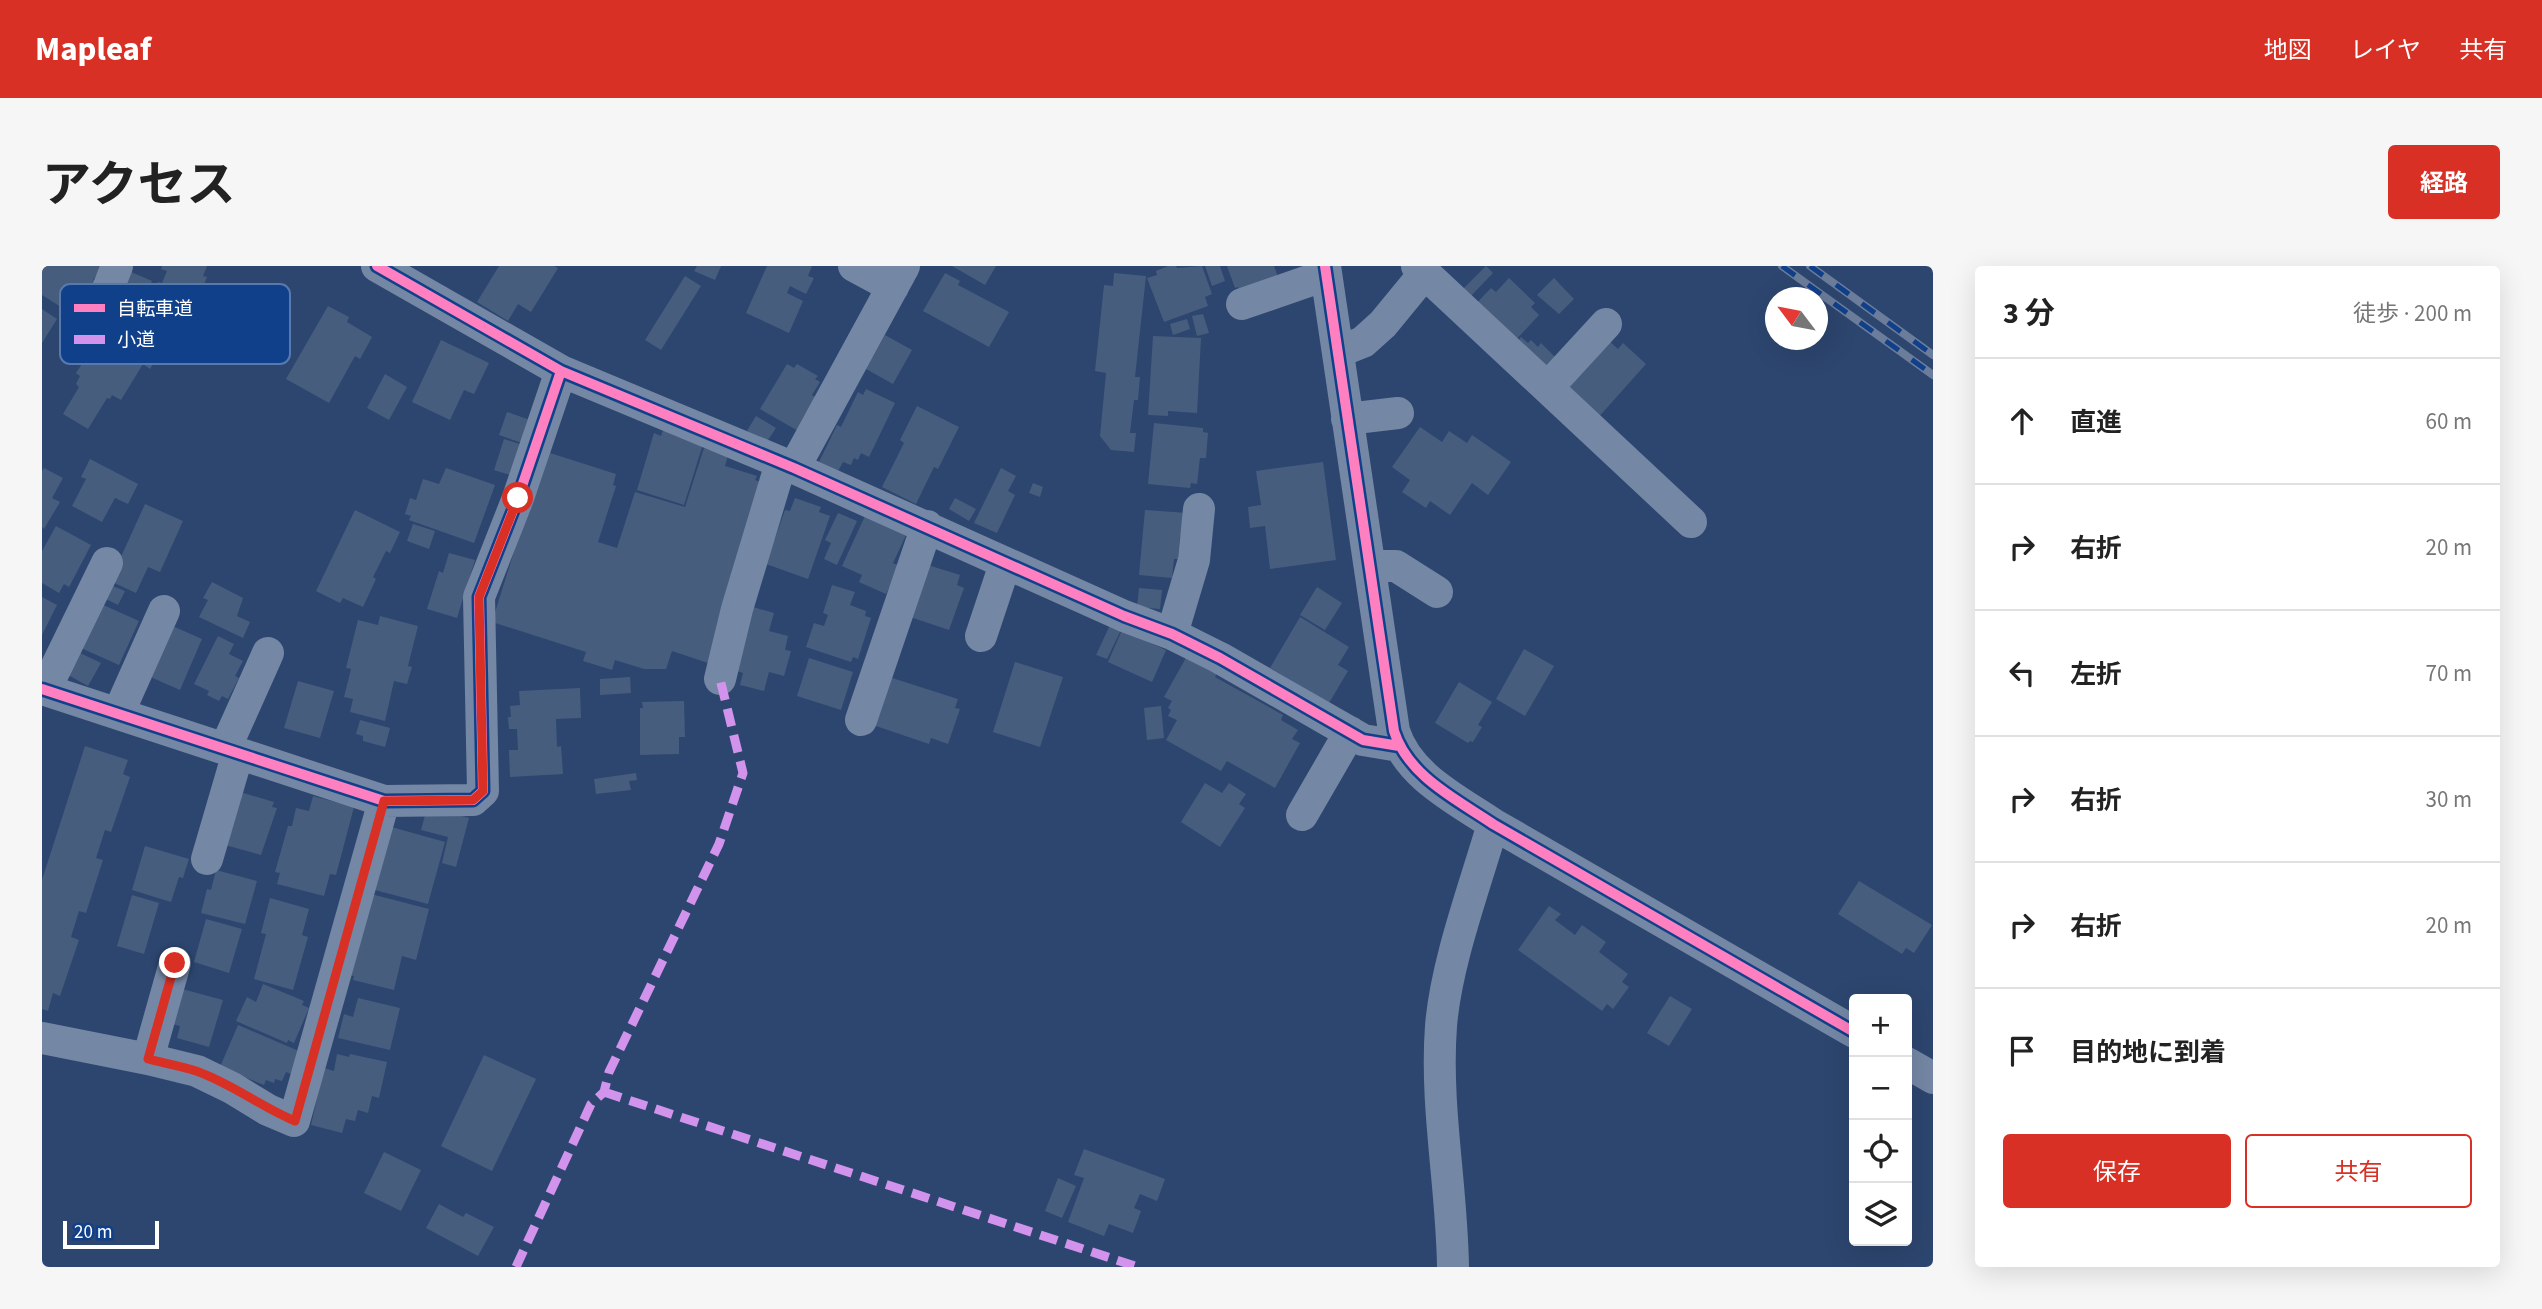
<!DOCTYPE html>
<html lang="ja">
<meta charset="utf-8">
<style>
body{margin:0;font-family:"Source Sans 3","Noto Sans JP",sans-serif;background:#f6f6f6;color:#222}
.controls{position:absolute;right:21px;bottom:21px;display:grid;overflow:hidden;border-radius:7px;box-shadow:0 7px 28px #0002}
.controls button{width:63px;height:63px;display:grid;place-items:center;padding:0;border:0;border-bottom:2px solid #e0e0e0;background:#fff;color:#222;font:35px sans-serif}
.compass{position:absolute;left:1723px;top:21px;width:63px;height:63px;border-radius:50%;background:#fff;box-shadow:0 7px 28px #0002;rotate:302deg}
.scale{position:absolute;left:21px;bottom:18px;width:96px;box-sizing:border-box;padding-left:7px;border:4px solid #fff;border-top:0;font-size:19px;line-height:24px;white-space:nowrap;color:#fff;-webkit-text-stroke:5px #11408b;paint-order:stroke}
.stop{position:absolute;width:21px;height:21px;margin:-16px;border:5px solid #d93025;border-radius:50%;background:#fff}
.stop.end{background:#d93025;border-color:#fff;box-shadow:0 2px 7px #0008}
.list{margin:0;padding:0;list-style:none}
h2{display:flex;justify-content:space-between;align-items:center;height:91px;margin:0;padding:0 28px;font-size:30px}
h2 small{font-size:23px;font-weight:400;color:#767676}
.list li{display:grid;grid-template-columns:46px 1fr auto;gap:21px;align-items:center;box-sizing:border-box;height:126px;padding:0 28px;border-top:2px solid #e0e0e0}
.list b{display:block;font-size:26px;white-space:nowrap}
.list em{font-size:23px;font-style:normal;color:#767676}
.actions{display:flex;gap:14px;padding:21px 28px}
.actions a{flex:1;padding:16px 0;border:2px solid #d93025;border-radius:7px;text-align:center;font-size:24px;color:#d93025}
.actions .main{background:#d93025;color:#fff}
.icon{flex:none;width:38px;height:38px;fill:none;stroke:currentColor;stroke-width:2;stroke-linecap:round;stroke-linejoin:round}
.map{position:relative;flex:none;width:1891px;height:1001px;overflow:hidden;border-radius:7px}
header{display:flex;align-items:center;gap:42px;box-sizing:border-box;height:98px;padding:0 35px;background:#d93025;color:#fff}
header strong{font-size:33px}
nav{display:flex;gap:38px;margin-inline-start:auto;font-size:24px}
.intro{display:flex;align-items:center;justify-content:space-between;box-sizing:border-box;height:168px;padding:0 42px}
h1{margin:0;font-size:49px}
.button{padding:18px 32px;border-radius:7px;background:#d93025;color:#fff;font-size:24px;font-weight:700}
main{display:flex;gap:42px;padding:0 42px}
aside{flex:1;background:#fff;border-radius:7px;box-shadow:0 7px 28px #0002}
.map>svg:first-child{display:block}
.building{fill:#475d7e}
.lines{fill:none;stroke-linecap:round;stroke-linejoin:round}
.minor{stroke:#7487a4;stroke-width:32}
.rail-casing{stroke:#6c7d9b;stroke-width:8}
.rail{stroke:#11408b;stroke-width:5;stroke-dasharray:16;stroke-linecap:butt}
.quiet{stroke:#d193ec;stroke-width:9;stroke-dasharray:18 9;stroke-linecap:butt}
.cycleway-casing{stroke:#11408b;stroke-width:15}
.cycleway{stroke:#ff80c0;stroke-width:10}
.route{stroke:#d93025;stroke-width:9}
.key{fill:#11408b;stroke:#5879ae;stroke-width:2}
.key-label{font-size:19px;fill:#fff}
</style>
<header>
<strong>Mapleaf</strong>
<nav><a>地図</a><a>レイヤ</a><a>共有</a></nav>
</header>
<div class="intro"><h1>アクセス</h1><a class="button">経路</a></div>
<main>
<div class="map">
<svg width="1891" height="1001" viewBox="0 0 1891 1001">
<rect width="100%" height="100%" fill="#2d466f"/>
<path class="building" d="M0 0H60L51 14 59 19 49 36 41 31 30 48 0 29Z
M120 0H165L161 10 165 11 147 57 107 42 116 16 120 17 125 5 119 3Z
M457 0H512L516 2 489 46 476 38 466 55 435 36Z
M655 0H679L673 14 652 5Z
M725 0H770L766 10 772 12 764 28 748 20 745 27 761 35 747 67 704 47Z
M910 0H954L943 19Z
M1126 0H1134L1135 2 1160 0 1170 28 1163 31 1166 40 1122 56 1105 12 1115 9 1114 5Z
M1163 0H1178L1183 15 1170 20Z
M1185 0H1232L1236 11 1198 26 1196 21 1193 22Z
M1444 0 1451 7 1427 32 1419 25Z
M89 6 110 15 95 49 74 40Z
M903 7 918 15 916 19 967 46 947 81 881 45Z
M1072 7 1104 10 1093 111H1098L1096 134H1092L1088 167H1094L1092 186 1069 184 1058 170 1064 107 1053 105 1062 19 1071 20Z
M643 10 659 20 619 84 603 74Z
M1467 12 1493 37 1489 41 1497 49 1471 77 1432 40 1449 22 1454 26Z
M1512 12 1532 33 1517 48 1495 29Z
M286 40 307 51 305 56 330 71 318 93 313 90 287 137 244 113Z
M0 43 15 53 0 77Z
M1161 48 1167 67 1155 70 1150 50Z
M1145 53 1148 63 1131 69 1128 58Z
M73 56 103 72 105 69 123 79 108 103 101 98 79 134 70 129 68 133 65 132 46 163 21 148 37 121 34 118 38 110 34 107 49 84 52 86 64 65V57L71 61Z
M843 69 870 84 851 118 824 103Z
M1111 70 1159 72 1155 147 1126 145V150L1106 149Z
M1479 71 1486 77 1489 74 1496 81 1499 77 1515 93 1501 108 1472 79Z
M399 74 447 97 432 128 422 124 408 154 370 136Z
M1566 74 1576 83 1581 77 1604 98 1554 154 1524 120Z
M745 98 752 102 755 98 776 110 773 113 778 116 770 129 777 133 758 166 718 143Z
M343 108 365 121 347 154 325 142Z
M824 123 853 137 827 191 819 187 816 194 812 192 809 199 801 196 796 205 777 196 795 159 799 161 816 126 821 129Z
M875 140 917 161 896 203 892 201 874 238 840 221 862 177 858 174Z
M465 146 488 154 480 177 457 169Z
M714 150 734 162 724 177 705 165Z
M1112 157 1161 162V166L1166 167 1164 192H1158L1155 218 1149 217 1148 222 1106 218Z
M1378 161 1400 176 1407 165 1425 177 1430 169 1469 196 1446 229 1430 217 1408 249 1388 235 1384 242 1360 226 1368 214 1350 201Z
M621 164 661 178 642 239 595 224 612 167 619 170Z
M462 173 481 179 471 210 452 204Z
M662 182 686 189 683 200 715 210 713 214 725 218 666 397 630 385 624 403H602L573 394 570 404 541 395 544 386 450 356 491 225 495 226 508 187 574 208 571 219 574 220 556 276 575 282 593 226 643 241Z
M48 193 96 218 86 238 73 232 60 256 30 240 44 213 39 211Z
M1281 196 1294 294 1228 303 1223 260 1208 262 1206 241 1219 239 1214 205Z
M2 202 21 212 10 232 18 236 2 263 0 261V205Z
M404 202 453 219 432 277 367 254 369 250 363 248 368 232 374 234 381 213 397 218Z
M959 202 974 210 966 225 973 229 955 267 932 257Z
M991 217 1001 221 998 231 987 227Z
M753 232 779 241 777 246 788 250 766 313 724 298 743 244 748 245Z
M913 232 934 243 927 255 907 243Z
M103 238 141 255 118 306 106 301 94 327 68 315Z
M313 244 358 266 348 287 344 285 331 311 334 313 321 341 301 332 298 337 274 325Z
M1103 244 1146 247 1144 269H1138L1136 293H1132L1130 312 1097 309Z
M796 247 815 255 795 299 782 293 789 277 783 274Z
M823 250 864 269 851 297 862 302 851 314 844 328 817 316 820 309 800 300Z
M371 258 393 265 387 283 365 275Z
M14 260 49 279 27 321 22 318 17 327 0 317V285Z
M407 287 433 294 415 352 385 343 397 305 401 307Z
M886 299 918 309 915 319 922 322 907 364 868 351Z
M170 316 201 332 195 350 208 356 201 372 157 351 166 334 161 332Z
M66 318 83 325 76 339 60 331Z
M790 319 813 326 808 339 824 345 823 350 829 352 816 393 811 391 809 396 764 381 772 357 782 360 786 349 781 347Z
M1275 321 1300 337 1283 364 1258 349Z
M1097 322 1120 324 1118 343 1095 341Z
M0 331 15 339 0 369Z
M59 338 97 355 77 399 39 382Z
M711 341 732 347 727 365 746 370 743 384 749 385 742 410 727 406 722 425 698 419 701 407 695 405Z
M338 350 376 360 366 400 370 401 365 418 352 415 343 455 308 446 311 433 302 431 309 403 304 402 316 354 336 359Z
M1258 351 1307 381 1296 399 1306 405 1287 437 1228 402Z
M126 358 160 373 138 424 104 409Z
M1068 359 1079 364 1065 393 1054 389Z
M1080 364 1124 384 1110 416 1066 396Z
M176 370 192 378 187 388 201 395 193 410 197 412 186 433 180 430 177 435 165 429 167 425 152 418Z
M1482 383 1512 400 1483 450 1454 433Z
M38 387 59 397 46 420 26 409Z
M1145 390 1175 407 1173 411 1241 449 1239 454 1256 464 1250 473 1258 477 1233 522 1185 495 1179 505 1124 474 1135 454 1126 450 1129 444 1126 442 1130 435 1122 431Z
M767 392 811 406 799 444 755 430Z
M973 396 1021 411 998 481 951 466Z
M588 411 589 427 558 429V413Z
M847 411 916 433 913 442 918 443 906 478 889 472 887 478 831 459Z
M256 415 292 425 278 472 242 462Z
M1417 416 1450 436 1436 459 1440 461 1431 476 1428 475 1426 477 1393 457Z
M538 422 539 452 514 453 515 481 519 480 521 508 468 511 467 484H476L475 463H467L466 451H469L468 440 478 439 477 425Z
M642 435 643 471H637V488L598 489V442H601L600 436Z
M1119 440 1122 472 1105 474 1102 442Z
M318 454 348 462 343 481 321 475V470L314 468Z
M43 480 86 494 81 508 88 511 69 566 63 564 54 592 61 594 44 647 37 645 29 671 37 674 18 730 11 727 6 745 0 743V614Z
M594 507 595 514 587 515 589 524 554 528 552 513Z
M1163 517 1180 527 1187 517 1204 528 1197 538 1203 542 1178 581 1139 556Z
M198 526 232 536 230 541 235 542 219 589 183 579Z
M271 530 312 541 294 609 288 608 282 630 235 618 238 607 233 606 246 560H250L254 542 267 545Z
M409 547 427 552 414 601 400 597 406 571 379 564 383 549Z
M346 560 403 576 386 638 329 623Z
M103 580 147 593 141 612 137 611 129 636 90 624Z
M174 604 215 615 203 658 159 647 165 623 169 624Z
M1817 615 1890 659 1872 687 1864 682 1860 688 1796 648Z
M329 628 387 643 374 694 360 690 352 724 311 714 312 710 305 709Z
M90 629 117 637 102 688 75 680Z
M228 632 267 643 260 669 266 671 251 724 212 713 224 668 219 667Z
M1507 640 1519 648 1513 654 1533 669 1540 659 1564 676 1557 686 1586 708 1580 716 1587 721 1571 743 1565 738 1560 745 1476 684Z
M164 653 200 663 187 707 152 696Z
M221 718 262 735 260 739 267 742 252 777 246 774 245 777 194 755 205 731 214 736Z
M140 723 181 734 167 781 135 772 138 760 130 758Z
M1628 730 1650 743 1627 780 1605 767Z
M316 732 358 742 348 784 296 772 302 748 311 751Z
M196 759 259 786 249 808 244 806 240 815 233 813 232 817 224 814 222 819 178 801Z
M295 788 307 791 308 788 345 796 337 832 330 830 326 847 316 844 313 855 304 853 300 867 269 859 282 802 292 805Z
M442 789 494 813 450 905 399 880Z
M1042 883 1123 913 1115 935 1098 928 1092 942 1099 945 1091 967 1067 958 1062 970 1026 956 1042 912 1032 909Z
M342 886 379 904 359 945 322 927Z
M1016 912 1034 920 1020 952 1003 945Z
M397 938 421 951 424 947 452 961 436 990 384 962Z"/>
<g class="lines">
<path class="minor" d="M335 0 519 105 752 202 1082 350 1130 368 1178 392 1321 474 1357 480
M812 0 851 21
M1283 0 1352 465C1366 510 1414 533 1451 558L1812 766
M1375 0 1649 256
M1200 38 1284 9
M49 65 75 0
M1296 86 1321 76 1341 58 1382 8
M1506 121 1564 58
M1305 153 1356 147
M752 202 862 0
M1328 300H1354L1395 326
M1130 368 1152 294 1157 243
M939 370 963 298
M678 413 695 343 739 197
M0 423 342 535 431 534 441 525 437 331 476 232 519 105
M3 424 65 297
M76 448 122 345
M819 454 885 260
M183 483 226 387
M1260 549 1308 466
M165 593 196 487
M0 772 106 793 155 805 190 822 226 844 252 855 342 535
M106 793 133 697
M1865 797 1891 812
M1411 1001C1410 921 1393 840 1399 760 1404 697 1433 620 1451 558"/>
<g class="rail-casing">
<path id="rail" d="M1740 0 1891 109
M1768 0 1891 89"/>
</g>
<use href="#rail" class="rail"/>
<path class="quiet" d="M562 826 1096 1001
M474 1001 549 838 562 826 567 806 677 578 701 507 678 413"/>
<g class="cycleway-casing">
<path id="cycleway" d="M335 0 519 105 752 202 1082 350 1130 368 1178 392 1321 474 1357 480
M1283 0 1352 465C1366 510 1414 533 1451 558L1812 766
M0 423 342 535 431 534 441 525 437 331 476 232 519 105"/>
</g>
<use href="#cycleway" class="cycleway"/>
</g>
<g class="lines">
<path class="route" d="M133 697 106 793C122 797 139 800 154 805 189 817 219 841 253 855L342 535 431 534 441 525 437 331 476 232"/>
</g>
<rect x="18" y="18" width="230" height="80" rx="10" class="key"/>
<rect x="32" y="38" width="31" height="8" fill="#ff80c0"/>
<rect x="32" y="69" width="31" height="9" fill="#d193ec"/>
<g class="key-label">
<text x="75" y="49">自転車道</text>
<text x="75" y="80">小道</text>
</g>
</svg>
<div class="controls">
<button>+</button>
<button>−</button>
<button><svg class="icon" aria-label="locate" viewBox="0 0 24 24"><circle cx="12" cy="12" r="6"/><path d="M12 2v4M12 18v4M2 12h4M18 12h4"/></svg></button>
<button><svg class="icon" aria-label="layers" viewBox="0 0 24 24"><path d="M12 4l9 5-9 5-9-5zM3 14l9 5 9-5"/></svg></button>
</div>
<svg class="compass" viewBox="-18 -18 36 36"><path d="M0-13l5 13h-10z" fill="#e53935"/><path d="M0 13l5-13h-10z" fill="#767676"/></svg>
<div class="scale">20 m</div>
<div class="stop" style="left:476px;top:232px"></div>
<div class="stop end" style="left:133px;top:697px"></div>
</div>
<aside>
<h2>3 分<small>徒歩 · 200 m</small></h2>
<ul class="list">
<li><svg class="icon" aria-label="ahead" viewBox="0 0 24 24"><path d="M12 20V5M6 11l6-6 6 6"/></svg><div><b>直進</b></div><em>60 m</em></li>
<li><svg class="icon" aria-label="right" viewBox="0 0 24 24"><path d="M7 20v-9h11M14 6l5 5-5 5"/></svg><div><b>右折</b></div><em>20 m</em></li>
<li><svg class="icon" aria-label="left" viewBox="0 0 24 24"><path d="M17 20v-9H6M10 6l-5 5 5 5"/></svg><div><b>左折</b></div><em>70 m</em></li>
<li><svg class="icon" aria-label="right" viewBox="0 0 24 24"><path d="M7 20v-9h11M14 6l5 5-5 5"/></svg><div><b>右折</b></div><em>30 m</em></li>
<li><svg class="icon" aria-label="right" viewBox="0 0 24 24"><path d="M7 20v-9h11M14 6l5 5-5 5"/></svg><div><b>右折</b></div><em>20 m</em></li>
<li><svg class="icon" aria-label="arrive" viewBox="0 0 24 24"><path d="M6 21V4h12l-3 4 3 4H6"/></svg><div><b>目的地に到着</b></div></li>
</ul>
<div class="actions"><a class="main">保存</a><a>共有</a></div>
</aside>
</main>
